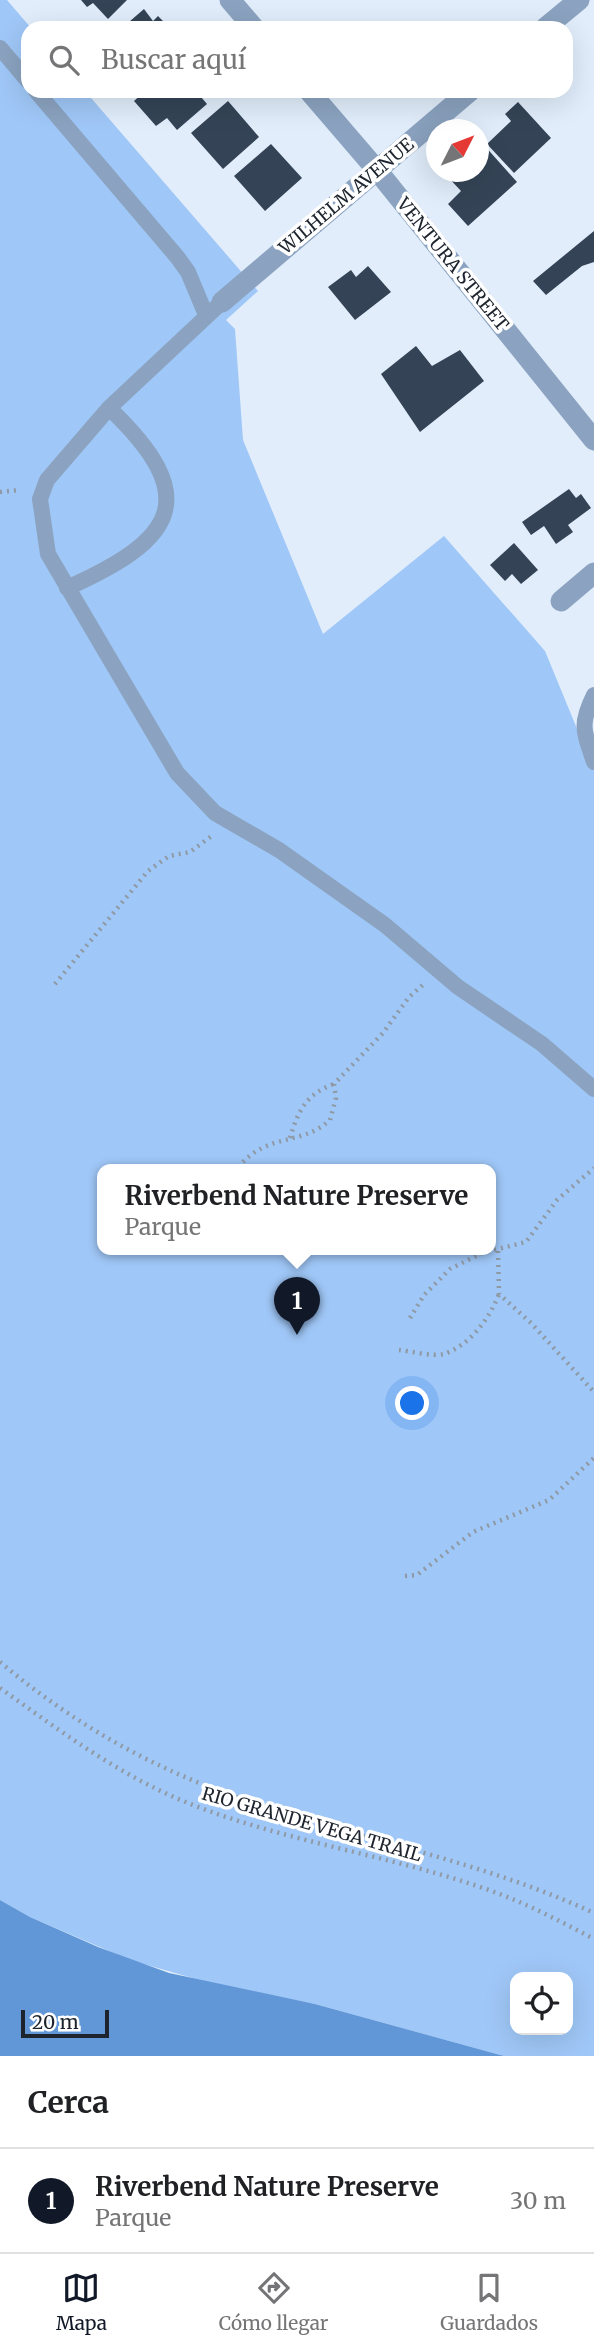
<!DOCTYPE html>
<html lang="es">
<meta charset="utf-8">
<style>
body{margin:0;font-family:Merriweather,serif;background:#f6f6f6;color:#202124}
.controls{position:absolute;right:21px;bottom:21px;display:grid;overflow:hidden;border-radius:14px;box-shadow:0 7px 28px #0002}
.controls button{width:63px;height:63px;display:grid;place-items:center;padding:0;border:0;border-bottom:2px solid #e0e0e0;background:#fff;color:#202124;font:35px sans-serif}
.compass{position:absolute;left:426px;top:119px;width:63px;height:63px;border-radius:50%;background:#fff;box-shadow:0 7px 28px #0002;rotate:48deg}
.scale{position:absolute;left:21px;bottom:18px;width:88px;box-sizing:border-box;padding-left:7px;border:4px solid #1d242d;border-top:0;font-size:19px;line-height:24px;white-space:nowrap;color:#1d242d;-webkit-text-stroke:5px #fff;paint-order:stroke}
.you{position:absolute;left:413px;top:1404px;width:24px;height:24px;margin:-18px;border:5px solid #fff;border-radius:50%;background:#1a73e8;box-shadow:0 0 0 10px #1a73e833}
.badge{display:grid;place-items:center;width:46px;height:46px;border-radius:50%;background:#111827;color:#fff;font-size:23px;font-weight:700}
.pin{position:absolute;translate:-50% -58px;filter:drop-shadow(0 2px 4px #0008)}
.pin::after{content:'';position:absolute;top:37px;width:24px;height:21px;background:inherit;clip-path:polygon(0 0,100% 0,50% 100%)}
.popup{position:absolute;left:97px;top:1164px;width:399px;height:91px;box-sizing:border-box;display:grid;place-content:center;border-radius:14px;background:#fff;filter:drop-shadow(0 2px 5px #0005);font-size:23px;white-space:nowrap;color:#757577}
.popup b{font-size:26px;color:#202124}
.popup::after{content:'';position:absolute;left:50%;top:100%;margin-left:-14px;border:14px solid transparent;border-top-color:#fff}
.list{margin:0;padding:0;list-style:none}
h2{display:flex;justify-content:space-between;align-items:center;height:91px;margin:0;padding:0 28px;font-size:30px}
h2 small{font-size:23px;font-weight:400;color:#757577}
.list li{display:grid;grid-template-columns:46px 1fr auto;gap:21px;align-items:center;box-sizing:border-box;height:105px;padding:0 28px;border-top:2px solid #e0e0e0}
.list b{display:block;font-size:26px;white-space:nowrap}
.list p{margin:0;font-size:23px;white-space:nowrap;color:#757577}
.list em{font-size:23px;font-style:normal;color:#757577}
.icon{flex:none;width:38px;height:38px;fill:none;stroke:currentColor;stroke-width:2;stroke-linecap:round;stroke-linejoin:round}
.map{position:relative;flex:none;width:594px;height:2056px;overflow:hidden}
.search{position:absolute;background:#fff;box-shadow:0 7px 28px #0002;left:21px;right:21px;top:21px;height:77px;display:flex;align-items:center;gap:18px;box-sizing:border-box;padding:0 24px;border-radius:21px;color:#757577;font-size:26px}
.sheet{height:196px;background:#fff}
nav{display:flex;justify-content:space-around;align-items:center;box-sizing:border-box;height:98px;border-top:2px solid #e0e0e0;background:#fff;font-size:19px;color:#757577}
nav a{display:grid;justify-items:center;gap:4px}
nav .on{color:#111827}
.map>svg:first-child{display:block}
.green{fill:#9fc7f7;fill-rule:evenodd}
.water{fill:#6197d7}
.building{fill:#344456}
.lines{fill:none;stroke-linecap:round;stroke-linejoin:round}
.path{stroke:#8f99a4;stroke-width:4.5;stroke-dasharray:2 5;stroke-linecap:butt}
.lane{stroke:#8ba3c0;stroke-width:16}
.street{stroke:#8ba3c0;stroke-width:21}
.labels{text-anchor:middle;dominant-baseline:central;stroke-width:7;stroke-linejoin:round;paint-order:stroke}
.street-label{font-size:18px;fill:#1d242d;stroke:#fff}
</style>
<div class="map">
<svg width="594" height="2056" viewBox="0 0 594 2056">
<rect width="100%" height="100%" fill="#e1edfb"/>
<path class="green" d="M0 0H7L31 28H28V91H85L258 291 226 320 235 329 243 440 323 634 444 536 545 651 594 770V2056H504L315 2004 210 1983 130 1960 30 1917 0 1900ZM103 1169H491V1249H103ZM515 1977H568V2030H515Z"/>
<path class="water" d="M0 1900 30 1917 98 1947 169 1973 315 2004 504 2056H0Z"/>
<path class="building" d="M81 0H127L108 19 93 3 87 7Z
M144 9 153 21 158 16 170 28H122Z
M145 91H196L207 104 177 130 167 118 156 126 134 101Z
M228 101 259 137 223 169 191 133Z
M518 102 551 138 514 173 487 144 511 121 505 114Z
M271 144 302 178 265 211 234 176Z
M483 144 517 182 468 226 448 204 461 191 447 176 452 172H478V148Z
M594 231V262L582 266 546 295 533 281Z
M368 266 391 292 355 320 328 287 351 270 356 277Z
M416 346 432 366 460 350 484 381 420 432 381 374Z
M569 489 576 498 581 494 591 508 568 525 573 532 556 544 544 526 531 535 522 522Z
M514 543 538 570 521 584 512 574 505 581 490 565Z"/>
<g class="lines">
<path class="path" d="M0 492 20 490
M55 984 148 871 169 856 190 852 213 835
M290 1138C298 1111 306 1094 334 1084
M238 1167C270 1131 300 1147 330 1120L336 1098 334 1084 383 1033 409 997 424 984
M498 1251 499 1294 531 1323 594 1392
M410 1318 424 1295 450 1269 482 1253 526 1242 557 1200 594 1168
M399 1350C411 1351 432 1357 444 1354 470 1345 490 1318 499 1294
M405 1576 417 1575 473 1532 549 1500 594 1458
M0 1662C75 1725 152 1768 244 1800 361 1840 482 1861 594 1913
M0 1688C56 1728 112 1770 176 1798 274 1840 382 1853 483 1888 522 1901 558 1920 594 1939"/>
<path class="lane" d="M0 48 28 81
M36 91 178 258 188 272 206 315
M222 302 109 408 47 480 40 499 48 554 177 773 215 813 279 850 385 925 458 987 542 1044 594 1089
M67 588C175 540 204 498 109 408
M594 695C579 725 584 732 594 762"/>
<path class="street" d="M230 0 254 28
M545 28 579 0
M309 91 376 169 594 440
M222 302 470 91
M561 601 594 573"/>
</g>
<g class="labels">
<g class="street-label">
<text transform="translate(346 196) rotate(-40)">WILHELM AVENUE</text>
<text transform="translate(453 264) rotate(51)">VENTURA STREET</text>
<text transform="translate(312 1824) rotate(16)">RIO GRANDE VEGA TRAIL</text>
</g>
</g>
</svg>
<div class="controls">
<button><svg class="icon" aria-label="locate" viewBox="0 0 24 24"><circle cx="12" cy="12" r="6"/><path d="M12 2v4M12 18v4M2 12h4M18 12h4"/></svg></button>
</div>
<svg class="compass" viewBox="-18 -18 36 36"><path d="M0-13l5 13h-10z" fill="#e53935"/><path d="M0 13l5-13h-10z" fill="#757577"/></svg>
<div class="scale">20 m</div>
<div class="you"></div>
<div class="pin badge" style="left:297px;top:1335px">1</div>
<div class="popup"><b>Riverbend Nature Preserve</b>Parque</div>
<div class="search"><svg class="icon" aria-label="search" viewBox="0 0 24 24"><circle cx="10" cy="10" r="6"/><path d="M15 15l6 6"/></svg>Buscar aquí</div>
</div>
<section class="sheet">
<h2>Cerca<small></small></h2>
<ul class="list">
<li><span class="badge">1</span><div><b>Riverbend Nature Preserve</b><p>Parque</p></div><em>30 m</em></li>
</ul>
</section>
<nav>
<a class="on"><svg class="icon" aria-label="map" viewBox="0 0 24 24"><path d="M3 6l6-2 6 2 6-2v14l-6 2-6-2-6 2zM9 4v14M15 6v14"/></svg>Mapa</a>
<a><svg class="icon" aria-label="directions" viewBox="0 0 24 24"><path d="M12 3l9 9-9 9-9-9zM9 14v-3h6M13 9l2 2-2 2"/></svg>Cómo llegar</a>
<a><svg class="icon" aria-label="saved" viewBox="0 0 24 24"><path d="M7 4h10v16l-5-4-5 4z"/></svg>Guardados</a>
</nav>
